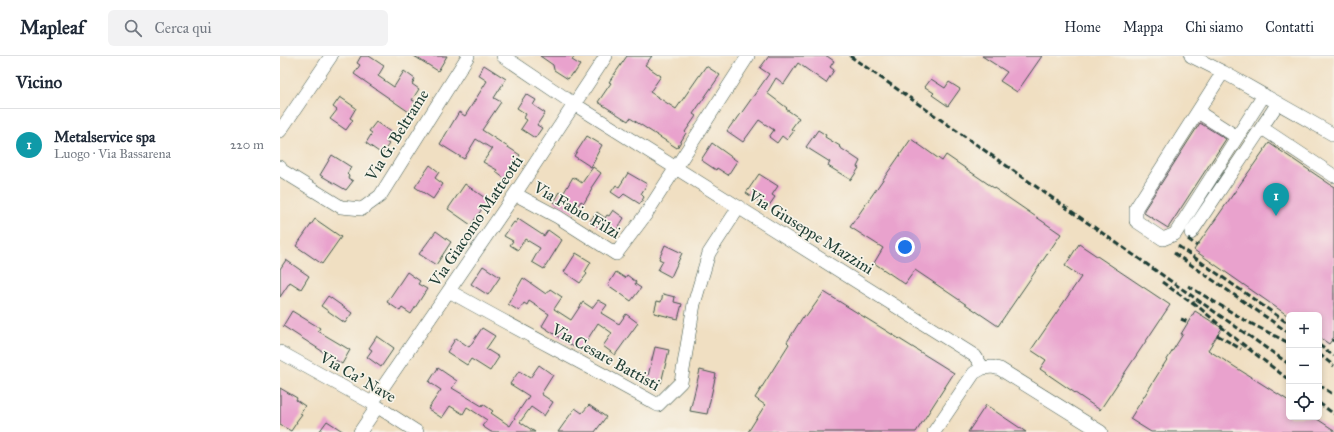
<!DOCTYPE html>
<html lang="it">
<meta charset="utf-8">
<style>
body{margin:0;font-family:"IM FELL Great Primer",serif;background:#f2f2f3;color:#1f2937}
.controls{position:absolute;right:12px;bottom:12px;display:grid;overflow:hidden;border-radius:6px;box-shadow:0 2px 6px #0003}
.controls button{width:36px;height:36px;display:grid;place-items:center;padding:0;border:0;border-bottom:1px solid #e0e1e3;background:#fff;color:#1f2937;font:20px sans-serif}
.you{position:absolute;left:625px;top:191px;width:14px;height:14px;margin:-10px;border:3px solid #fff;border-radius:50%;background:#1a73e8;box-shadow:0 0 0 6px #1a73e833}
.badge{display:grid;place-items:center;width:26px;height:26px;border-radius:50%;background:#1a73e8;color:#fff;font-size:13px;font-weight:700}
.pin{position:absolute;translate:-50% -33px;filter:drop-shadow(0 1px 2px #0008)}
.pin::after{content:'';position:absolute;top:21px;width:14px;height:12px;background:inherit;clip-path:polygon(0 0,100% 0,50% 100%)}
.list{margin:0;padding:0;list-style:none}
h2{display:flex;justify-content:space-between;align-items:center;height:52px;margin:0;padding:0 16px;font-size:17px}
h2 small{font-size:13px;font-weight:400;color:#747a83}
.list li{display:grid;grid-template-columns:26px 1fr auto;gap:12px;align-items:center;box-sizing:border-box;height:72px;padding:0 16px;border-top:1px solid #e0e1e3}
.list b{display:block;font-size:15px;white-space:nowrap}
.list p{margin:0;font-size:13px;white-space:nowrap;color:#747a83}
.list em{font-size:13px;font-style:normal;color:#747a83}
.icon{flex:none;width:22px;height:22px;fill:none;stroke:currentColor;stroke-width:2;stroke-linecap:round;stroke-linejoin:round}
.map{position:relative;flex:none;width:1054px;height:376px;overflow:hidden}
header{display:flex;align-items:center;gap:24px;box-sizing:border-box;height:56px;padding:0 20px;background:#fff;border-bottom:1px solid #e0e1e3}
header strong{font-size:19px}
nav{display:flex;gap:22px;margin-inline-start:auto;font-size:14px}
.search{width:280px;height:36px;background:#f2f2f3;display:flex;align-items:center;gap:10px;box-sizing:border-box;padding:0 14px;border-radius:6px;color:#747a83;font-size:15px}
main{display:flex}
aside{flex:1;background:#fff}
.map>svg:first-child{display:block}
.building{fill:#e9a2cd}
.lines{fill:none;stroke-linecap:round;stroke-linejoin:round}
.minor-casing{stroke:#3e5549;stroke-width:14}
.minor{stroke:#fff;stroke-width:13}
.rail{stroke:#1f3d34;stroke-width:3;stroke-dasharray:6 3;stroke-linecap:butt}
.labels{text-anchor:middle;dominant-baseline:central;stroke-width:3.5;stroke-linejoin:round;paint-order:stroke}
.street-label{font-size:16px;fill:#1f3d34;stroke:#f7f3e8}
</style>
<header>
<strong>Mapleaf</strong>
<div class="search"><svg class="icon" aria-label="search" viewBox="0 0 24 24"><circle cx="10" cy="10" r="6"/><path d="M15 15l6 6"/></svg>Cerca qui</div>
<nav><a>Home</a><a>Mappa</a><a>Chi siamo</a><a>Contatti</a></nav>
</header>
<main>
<aside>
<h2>Vicino<small></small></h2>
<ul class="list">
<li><span class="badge" style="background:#0f9aa8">1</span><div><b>Metalservice spa</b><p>Luogo · Via Bassarena</p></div><em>220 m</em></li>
</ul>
</aside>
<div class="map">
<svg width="1054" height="376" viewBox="0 0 1054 376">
<rect width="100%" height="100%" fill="#f7f3e8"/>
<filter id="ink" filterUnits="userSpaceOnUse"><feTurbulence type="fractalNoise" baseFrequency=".025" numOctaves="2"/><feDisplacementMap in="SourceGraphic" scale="8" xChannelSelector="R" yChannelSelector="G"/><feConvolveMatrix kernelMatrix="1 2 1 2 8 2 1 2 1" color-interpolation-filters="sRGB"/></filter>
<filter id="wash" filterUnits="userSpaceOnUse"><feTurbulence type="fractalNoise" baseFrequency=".012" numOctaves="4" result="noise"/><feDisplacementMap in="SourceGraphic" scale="16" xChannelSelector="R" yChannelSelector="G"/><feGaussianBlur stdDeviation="0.9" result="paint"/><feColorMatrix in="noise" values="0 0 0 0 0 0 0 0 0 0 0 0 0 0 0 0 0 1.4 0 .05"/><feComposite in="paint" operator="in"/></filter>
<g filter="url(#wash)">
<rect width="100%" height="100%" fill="#f0dfc2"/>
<g id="blocks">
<path class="building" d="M81 0H89L104 10 98 20 114 31 124 15 135 23 132 28 139 33 132 44 136 46 129 56 74 18 80 9 77 7Z
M134 0H167L158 15Z
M260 0H295L292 4 300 9 294 18 292 17 288 23 274 14 273 9Z
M347 0H372L365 9 381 20 370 36 396 53 426 10 440 19 413 58 416 60 405 76 406 77 397 92 350 62 348 65 318 46 331 27 329 26Z
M489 0H547L554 5 550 11 554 14 546 27 518 7 504 28 496 22 487 37 507 52 506 53 519 62 511 73 514 75 507 84 502 80 497 87 489 81 494 74 479 64 463 86 447 75 454 65 455 66 489 18 480 12Z
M702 0H762L737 36 720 25 727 16Z
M204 9 226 23 214 42 221 46 202 74 240 99 225 123 216 116 217 114 203 106 212 93 196 83 184 103 160 88 179 56 185 60 207 25 198 19Z
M651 23 665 32 669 26 680 33 668 50 652 39 654 37 645 31Z
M246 38 256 44 253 49 265 57 257 69 262 72 255 82 241 73 247 64 244 62 246 58 237 52Z
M60 41 76 52 70 62 73 64 66 74 50 63 57 54 53 51Z
M96 66 112 77 106 86 109 88 102 98 86 87 92 77 89 75Z
M920 67 946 83 888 172 864 157V154Z
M538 74 546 79 545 81 560 90 559 91 580 105 577 111 579 112 571 124 548 110 550 106 526 91Z
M307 80 322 89 315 102H316L311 111 294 100Z
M631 83 662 105 666 99 781 178 718 270 635 214 625 228 594 207 603 192 570 171Z
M432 87 457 105 448 119 437 112 436 114 421 104Z
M989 87 1054 131V281L1049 288 1039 281V259H1007L914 194Z
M52 99 71 111 67 118 69 120 68 122 73 125 66 134 40 119Z
M150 109 159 116 155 122 163 128 153 143 135 131Z
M313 111 321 117 311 132 312 133 304 147 301 145 293 157 274 146 280 136 283 138 293 121 302 127Z
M348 117 367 128 361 138 364 141 360 148 344 138 340 142 331 136 336 129 339 131Z
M479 118 498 130 492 139 495 141 488 151 466 137Z
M185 128 208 144 191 169 168 153Z
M333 154 344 162 333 180 310 165 317 156 325 162 327 159 329 160Z
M35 163 61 181 42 208 16 190Z
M238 163 264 180 268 174 282 184 264 213 252 206 260 192 245 183 238 194 230 189 233 185 224 180 234 166 236 167Z
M156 175 171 186 156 209 139 198Z
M799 188 890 249 820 354 760 313 766 304 751 294 801 221 785 210Z
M385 189 402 197 391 221 378 214 383 205 379 203Z
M296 197 311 206 305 216 307 218 300 227 284 216Z
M6 204 29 220 21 233 10 226 0 241V213Z
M203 210 220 221 208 239 191 228Z
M127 216 140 225 138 228 147 233 131 258 122 252 120 255 107 246Z
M336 216 345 222 347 219 356 226 355 228 361 232 351 245 328 229Z
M243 222 266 238 270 233 282 241 274 253 291 264 303 246 312 252 318 244 327 249 321 257 339 268 346 258 358 267 335 299 323 290 332 277 318 267 300 295 262 270 269 258 249 245 247 249 244 247 239 255 228 248Z
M544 236 674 317 636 376H468L485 349 475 342 509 288 507 286 524 259 526 261Z
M383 238 395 241 394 246 402 248 398 263 374 257 377 245 381 246Z
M48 240 72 257 65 267 41 250Z
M12 255 40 272 38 275 70 294 62 308 3 270Z
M915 255 942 272 928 294 1009 345V361H1034L1054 374V376H871L850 363 903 278H901Z
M202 272 215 280 206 293 219 301 210 315 191 303 187 309 167 296 176 282 189 291 190 290Z
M97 280 114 292 101 311 87 301 92 294 89 292Z
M375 291 389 294 381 327 367 324Z
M259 309 273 319 261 338 273 346 264 360 251 351 240 366 255 376H211L202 370 207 364 187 351 183 358 170 350 162 362 148 353 161 334 149 326 158 312 177 325 172 332 202 350 203 348 213 355 211 357 230 370 235 362H234L249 340 230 328 239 315 250 322Z
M420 314 436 318 427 358 410 355Z
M0 332 17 342 16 344 25 350 20 357 22 358 16 366H17L11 375 0 369Z
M309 349 326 361 315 376H278L295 352 302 357Z
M706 349 746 376H688Z
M47 365 64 376H39Z"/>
</g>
</g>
<g filter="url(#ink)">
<use href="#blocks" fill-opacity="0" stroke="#3e5549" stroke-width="1"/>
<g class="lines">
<g class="minor-casing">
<path id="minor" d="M223 0 294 48 695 300 703 312 712 311 720 313 821 376
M911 0 943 16 1054 79
M943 16 856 152V165L883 183 895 178 984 39
M918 56 957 81
M982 72 1054 120
M0 75 51 0
M0 111 1 114 61 151 82 153 100 140 188 0
M235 138 278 161 336 198 366 158 468 0
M911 177 998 47
M169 235C238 274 309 310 378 349L401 326 414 248 429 197 459 151
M0 296 92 347 137 376
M92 347 235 138 326 0
M80 376 97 351
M654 376 694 317 703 312"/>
</g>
<use href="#minor" class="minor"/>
<path class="rail" d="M570 0 1009 308
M908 183 917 190
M898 190 1009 268
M894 197 1009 277
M882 226 916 250
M908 230 968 266 1009 287
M913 246 951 279 1009 324
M901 263 908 266
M937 279 961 293
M1052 284 1054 285
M1039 289 1054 300
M1039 298 1054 310
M1039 329 1054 339
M1039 347 1054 358"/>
</g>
</g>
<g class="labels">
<g class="street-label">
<text transform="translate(117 79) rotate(-58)">Via G. Beltrame</text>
<text transform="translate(297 154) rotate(30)">Via Fabio Filzi</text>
<text transform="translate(196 165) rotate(-56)">Via Giacomo Matteotti</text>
<text transform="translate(531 176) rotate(32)">Via Giuseppe Mazzini</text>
<text transform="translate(326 301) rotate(29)">Via Cesare Battisti</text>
<text transform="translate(78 321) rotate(30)">Via Ca' Nave</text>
</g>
</g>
</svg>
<div class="controls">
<button>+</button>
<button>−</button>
<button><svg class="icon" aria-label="locate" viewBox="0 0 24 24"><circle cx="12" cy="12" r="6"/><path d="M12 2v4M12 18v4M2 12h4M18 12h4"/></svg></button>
</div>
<div class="you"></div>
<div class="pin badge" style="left:996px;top:160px;background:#0f9aa8">1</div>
</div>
</main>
